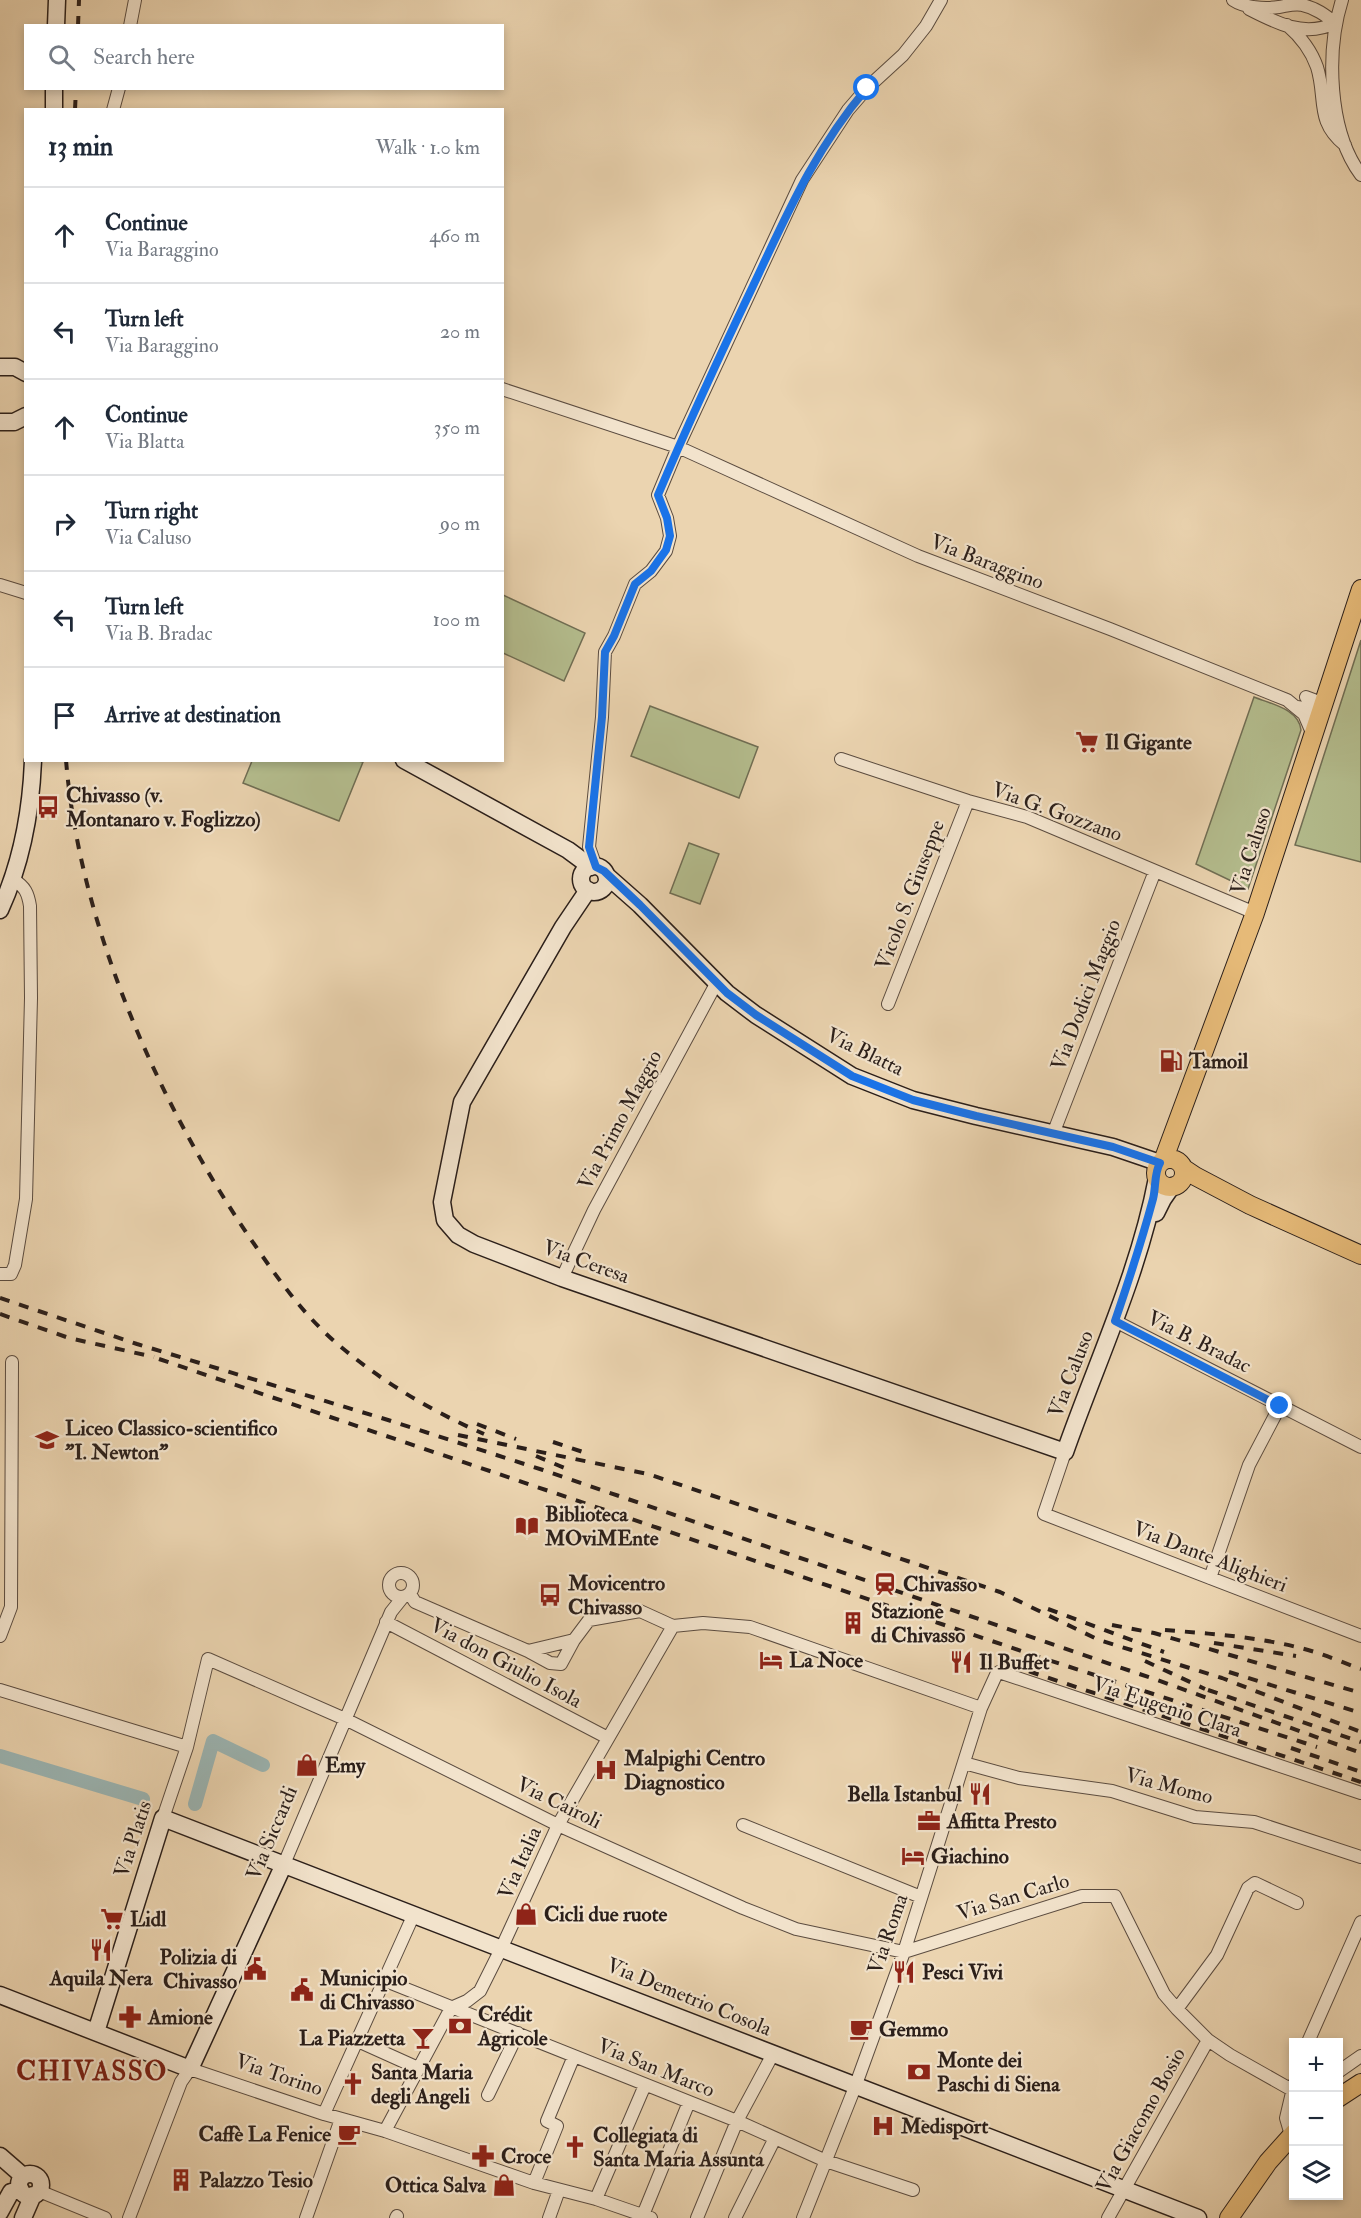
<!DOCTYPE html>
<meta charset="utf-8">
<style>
body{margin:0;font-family:"IM FELL Double Pica",serif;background:#f2f2f3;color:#1f2937}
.controls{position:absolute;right:18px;bottom:18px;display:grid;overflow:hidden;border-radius:0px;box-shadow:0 3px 9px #0003}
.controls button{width:54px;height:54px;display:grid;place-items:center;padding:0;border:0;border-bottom:2px solid #e0e1e3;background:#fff;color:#1f2937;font:30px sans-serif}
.stop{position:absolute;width:18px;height:18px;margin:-14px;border:4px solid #1a73e8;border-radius:50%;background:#fff}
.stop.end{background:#1a73e8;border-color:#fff;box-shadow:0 2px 6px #0008}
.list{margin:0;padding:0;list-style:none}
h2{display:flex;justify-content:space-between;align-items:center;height:78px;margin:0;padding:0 24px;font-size:26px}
h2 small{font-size:20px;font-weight:400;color:#747a83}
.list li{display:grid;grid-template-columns:39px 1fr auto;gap:18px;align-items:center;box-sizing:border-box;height:96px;padding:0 24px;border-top:2px solid #e0e1e3}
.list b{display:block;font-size:22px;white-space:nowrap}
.list p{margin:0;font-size:20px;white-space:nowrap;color:#747a83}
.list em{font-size:20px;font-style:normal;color:#747a83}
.icon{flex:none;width:33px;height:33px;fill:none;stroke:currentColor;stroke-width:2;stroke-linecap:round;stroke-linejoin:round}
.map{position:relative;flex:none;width:1361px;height:2218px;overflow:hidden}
.search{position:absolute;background:#fff;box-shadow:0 3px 9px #0003;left:24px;top:24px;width:480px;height:66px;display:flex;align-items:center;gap:15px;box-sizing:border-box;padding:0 21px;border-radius:0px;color:#747a83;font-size:22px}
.panel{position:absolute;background:#fff;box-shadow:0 3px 9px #0003;left:24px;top:108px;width:480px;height:654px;border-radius:0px}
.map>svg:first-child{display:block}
.green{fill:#b4bd8e;stroke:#706e54;stroke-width:1.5}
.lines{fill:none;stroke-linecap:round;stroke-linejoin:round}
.canal{stroke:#9bb6b5;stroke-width:14}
.street-casing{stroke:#5b4c40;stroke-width:14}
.secondary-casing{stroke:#2b1f1a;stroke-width:19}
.primary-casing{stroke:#2b1f1a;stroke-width:20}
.street{stroke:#f2e3cc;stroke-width:12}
.secondary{stroke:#f2e3cc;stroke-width:16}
.primary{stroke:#e6ba78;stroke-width:18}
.rail{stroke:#2b1f1a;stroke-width:4;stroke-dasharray:10 10;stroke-linecap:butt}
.route{stroke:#1a73e8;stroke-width:8}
.labels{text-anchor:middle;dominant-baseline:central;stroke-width:4.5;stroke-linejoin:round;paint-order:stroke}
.street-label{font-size:21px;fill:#2b1f1a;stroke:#f2e3cc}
.poi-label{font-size:21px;font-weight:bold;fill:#2b1f1a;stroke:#f2e3cc;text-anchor:start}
.district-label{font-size:27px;font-weight:bold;letter-spacing:1.5px;fill:#7a1f14;stroke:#f2e3cc}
</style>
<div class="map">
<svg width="1361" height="2218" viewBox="0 0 1361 2218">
<rect width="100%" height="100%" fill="#ebd4b0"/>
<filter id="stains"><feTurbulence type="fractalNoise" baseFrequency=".00333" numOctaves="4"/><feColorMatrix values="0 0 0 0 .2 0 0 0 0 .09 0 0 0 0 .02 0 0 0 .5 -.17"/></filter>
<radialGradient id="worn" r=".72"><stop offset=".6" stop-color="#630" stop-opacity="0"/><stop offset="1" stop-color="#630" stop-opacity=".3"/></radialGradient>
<path class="green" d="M503 595 585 633 564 681 503 653Z
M1361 640V862L1295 845Z
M1254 697C1271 704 1299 709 1301 730L1248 889 1196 864Z
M650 706 758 747 739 798 631 756Z
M358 761 363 762 339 821 243 783 252 761Z
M689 843 719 854 700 904 670 893Z"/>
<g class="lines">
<path class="canal" d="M0 1756 143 1799
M195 1804 213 1741 263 1765"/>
<g class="street-casing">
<path id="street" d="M1233 0C1245 8 1265 9 1279 7 1286 6 1295 3 1302 5 1316 8 1325 15 1335 23
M1342 0C1326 51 1328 131 1361 175
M1249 9C1276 23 1305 38 1335 23
M1287 25C1301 37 1311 50 1317 67 1327 99 1315 121 1345 145
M130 26 135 0
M113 110 119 88
M502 389 678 447 918 556 1110 629 1287 700 1304 714 1313 735
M0 585 26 593
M1297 707 1310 709 1322 707 1314 700 1306 697
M841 759 968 801 1027 817 1255 913
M596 867 589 847 602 717 605 652 614 636 635 584 651 571 666 551 670 536 667 518 658 495 678 447 802 180 848 110 867 88 903 55 926 26 941 0
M888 1004 968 801
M1053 1134 1155 871
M0 1274H11L15 1265 26 1199 31 998 30 906C28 893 25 887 14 880
M562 1278 594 1210 717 982
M1115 1321 1361 1447
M1065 1452 1044 1514 1361 1636
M389 1585a12 12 0 1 1 24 0a12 12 0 1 1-24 0Z
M1210 1578 1249 1465 1280 1406
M410 1594 415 1602 528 1651 574 1640 589 1620 640 1611 673 1626
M386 1622 608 1738
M0 1636 11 1607 12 1362
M528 1651 550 1663 561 1664 574 1640
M0 1690 187 1747
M964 1763 1019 1778 1112 1791 1195 1817 1254 1822 1361 1857
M163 1818 187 1747 208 1659 345 1719 558 1825 743 1908 796 1929 904 1952 1082 1896H1115L1164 1994 1177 2009 1208 2040 1230 2055 1292 2090
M743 1825 921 1897
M284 1864 391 1612 403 1597
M386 1981 737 2121 826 2161 913 2190
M451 2008 467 2001 480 1991 502 1947 558 1825 673 1626 703 1623 750 1627 981 1708
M1177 2009 1217 1955 1248 1888 1255 1883 1297 1903
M358 2041 418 2068
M1308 2042 1361 1922
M1338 2072 1361 2056
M488 2095 518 2033
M324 2114 414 1914
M385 2131 451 2008
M1291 2135 1286 2118 1294 2084
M534 2183 557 2126 547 2121 574 2056
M39 2191 105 2218
M596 2199 645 2085
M643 2215 689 2102
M129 2218 181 2082 190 2069 324 2114 385 2131 534 2183 596 2199 651 2218
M306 2218 341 2119
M396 2218 397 2216
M549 2218 559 2190
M697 2218 737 2121 773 2054
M735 2218 775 2138
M803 2218 855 2087 904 1952 981 1708 996 1675 999 1672 1361 1793
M1108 2218 1208 2040"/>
</g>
<g class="secondary-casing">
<path id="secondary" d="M56 26 57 0
M54 110V88
M0 367H15L26 373
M0 422H14L26 416
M404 760 568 850 591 867
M581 879a13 13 0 1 1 26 0a13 13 0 1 1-26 0Z
M606 875 640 905 727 993 756 1015 852 1076 913 1100 976 1116 1113 1147 1160 1163
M588 890 563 927 462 1102 442 1202 445 1220 458 1235 474 1244 562 1278 1065 1452C1097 1361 1139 1273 1157 1178
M0 910C22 862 31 813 33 760
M1156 1213 1163 1199 1172 1186
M0 1995 190 2069 284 1864
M96 2032 163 1818 1198 2218
M0 2156 23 2176
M19 2185a11 11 0 1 1 22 0a11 11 0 1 1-22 0Z
M0 2212 11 2192 21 2190
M23 2218 33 2195"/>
</g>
<g class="primary-casing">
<path id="primary" d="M1156 1173a14 14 0 1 1 28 0a14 14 0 1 1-28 0Z
M1163 1161 1255 913 1361 589
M1183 1168 1195 1176 1250 1205 1361 1255
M1338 2098 1361 2083
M1229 2218 1268 2162 1294 2133"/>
</g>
<use href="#street" class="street"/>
<use href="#secondary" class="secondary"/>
<use href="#primary" class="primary"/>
<path class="rail" d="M78 26 79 0
M75 110 76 88
M66 760C79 923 157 1101 248 1235 273 1272 300 1311 334 1341 379 1380 429 1410 484 1434
M0 1298 137 1344 388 1420 543 1470 1157 1680 1361 1753
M0 1314 69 1338 154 1357
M159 1359 1036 1656 1317 1747
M477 1424 516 1439
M458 1435 648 1474 1000 1592 1099 1640 1222 1678 1361 1732
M553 1442 589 1454
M536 1456 567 1469
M1048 1609 1164 1652
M1112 1625 1154 1633 1361 1693
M1165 1630C1213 1634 1262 1637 1308 1650 1326 1655 1344 1663 1361 1669
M1214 1643 1296 1656
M1145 1661 1205 1689
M1010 1665 1361 1782
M1229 1672 1361 1713
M1208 1690 1361 1742
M1291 1748 1361 1772"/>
</g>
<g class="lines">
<path class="route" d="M867 88C815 149 787 214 753 286 720 355 688 424 658 495L667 518 670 536 666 550 651 571 635 584 614 636 605 652 602 717 589 847 596 867 604 871 640 905 727 993 756 1015 852 1076 913 1100 976 1116 1113 1147 1160 1163C1154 1173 1156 1188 1153 1199 1142 1240 1129 1280 1115 1321L1280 1406"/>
</g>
<defs>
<g id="supermarket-bare" transform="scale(1.8)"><path d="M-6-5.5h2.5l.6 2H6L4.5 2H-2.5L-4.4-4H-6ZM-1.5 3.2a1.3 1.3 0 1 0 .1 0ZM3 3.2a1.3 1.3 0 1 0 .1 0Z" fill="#8f2418" stroke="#f2e3cc" stroke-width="2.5" paint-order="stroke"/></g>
<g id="bus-bare" transform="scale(1.8)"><path d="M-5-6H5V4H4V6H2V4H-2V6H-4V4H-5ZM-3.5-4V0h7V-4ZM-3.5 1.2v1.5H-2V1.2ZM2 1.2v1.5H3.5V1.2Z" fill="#8f2418" stroke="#f2e3cc" stroke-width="2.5" paint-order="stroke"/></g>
<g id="fuel-bare" transform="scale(1.8)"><path d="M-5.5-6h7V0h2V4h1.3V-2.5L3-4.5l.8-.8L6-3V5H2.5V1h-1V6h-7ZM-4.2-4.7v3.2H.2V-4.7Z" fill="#8f2418" stroke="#f2e3cc" stroke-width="2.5" paint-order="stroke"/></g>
<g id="school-bare" transform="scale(1.8)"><path d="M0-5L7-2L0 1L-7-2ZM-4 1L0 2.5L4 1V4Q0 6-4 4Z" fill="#8f2418" stroke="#f2e3cc" stroke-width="2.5" paint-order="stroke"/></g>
<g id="library-bare" transform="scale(1.8)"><path d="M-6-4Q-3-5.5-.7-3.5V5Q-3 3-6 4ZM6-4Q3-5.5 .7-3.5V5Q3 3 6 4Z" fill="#8f2418" stroke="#f2e3cc" stroke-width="2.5" paint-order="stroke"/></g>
<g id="station-bare" transform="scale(1.8)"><path d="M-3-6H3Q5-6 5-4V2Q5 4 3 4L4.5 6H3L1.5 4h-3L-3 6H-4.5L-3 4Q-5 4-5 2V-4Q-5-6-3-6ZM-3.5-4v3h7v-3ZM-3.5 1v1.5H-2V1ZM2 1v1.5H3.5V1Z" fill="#8f2418" stroke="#f2e3cc" stroke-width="2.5" paint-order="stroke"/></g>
<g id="building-bare" transform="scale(1.8)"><path d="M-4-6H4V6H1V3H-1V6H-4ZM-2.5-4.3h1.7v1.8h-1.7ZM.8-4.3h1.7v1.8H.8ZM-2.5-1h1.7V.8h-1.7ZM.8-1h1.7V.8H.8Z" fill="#8f2418" stroke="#f2e3cc" stroke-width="2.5" paint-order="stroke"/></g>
<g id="hotel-bare" transform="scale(1.8)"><path d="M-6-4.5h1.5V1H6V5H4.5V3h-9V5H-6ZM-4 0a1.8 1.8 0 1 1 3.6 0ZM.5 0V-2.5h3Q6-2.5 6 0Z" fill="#8f2418" stroke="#f2e3cc" stroke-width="2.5" paint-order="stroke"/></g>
<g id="restaurant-bare" transform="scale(1.8)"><path d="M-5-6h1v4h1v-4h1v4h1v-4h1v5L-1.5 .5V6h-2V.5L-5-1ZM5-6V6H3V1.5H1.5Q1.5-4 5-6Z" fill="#8f2418" stroke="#f2e3cc" stroke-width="2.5" paint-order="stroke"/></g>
<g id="shop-bare" transform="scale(1.8)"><path d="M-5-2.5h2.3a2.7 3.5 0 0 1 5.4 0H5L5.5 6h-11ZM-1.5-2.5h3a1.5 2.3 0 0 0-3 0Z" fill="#8f2418" stroke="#f2e3cc" stroke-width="2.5" paint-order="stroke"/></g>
<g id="hospital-bare" transform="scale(1.8)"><path d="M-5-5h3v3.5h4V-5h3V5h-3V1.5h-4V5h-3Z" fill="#8f2418" stroke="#f2e3cc" stroke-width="2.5" paint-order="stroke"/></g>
<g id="office-bare" transform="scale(1.8)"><path d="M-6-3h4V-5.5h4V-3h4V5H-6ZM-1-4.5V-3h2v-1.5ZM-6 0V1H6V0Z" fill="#8f2418" stroke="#f2e3cc" stroke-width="2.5" paint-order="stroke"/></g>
<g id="civic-bare" transform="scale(1.8)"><path d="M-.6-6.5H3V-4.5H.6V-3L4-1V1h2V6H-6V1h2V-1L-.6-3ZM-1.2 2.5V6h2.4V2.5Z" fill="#8f2418" stroke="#f2e3cc" stroke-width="2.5" paint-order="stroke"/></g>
<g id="pharmacy-bare" transform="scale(1.8)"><path d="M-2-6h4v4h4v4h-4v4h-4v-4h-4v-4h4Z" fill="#8f2418" stroke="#f2e3cc" stroke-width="2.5" paint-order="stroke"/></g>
<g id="bank-bare" transform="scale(1.8)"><path d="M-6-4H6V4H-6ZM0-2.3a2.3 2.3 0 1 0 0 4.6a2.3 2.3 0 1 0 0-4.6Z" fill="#8f2418" stroke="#f2e3cc" stroke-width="2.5" paint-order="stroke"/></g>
<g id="cafe-bare" transform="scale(1.8)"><path d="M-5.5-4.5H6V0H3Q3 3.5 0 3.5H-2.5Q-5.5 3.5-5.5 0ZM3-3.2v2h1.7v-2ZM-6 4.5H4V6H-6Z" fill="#8f2418" stroke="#f2e3cc" stroke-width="2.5" paint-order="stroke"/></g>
<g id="bar-bare" transform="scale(1.8)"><path d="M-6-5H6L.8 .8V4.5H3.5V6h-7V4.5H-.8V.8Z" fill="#8f2418" stroke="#f2e3cc" stroke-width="2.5" paint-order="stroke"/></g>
<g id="church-bare" transform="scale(1.8)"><path d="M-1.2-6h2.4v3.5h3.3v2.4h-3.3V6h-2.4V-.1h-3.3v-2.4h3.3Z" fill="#8f2418" stroke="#f2e3cc" stroke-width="2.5" paint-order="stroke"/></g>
</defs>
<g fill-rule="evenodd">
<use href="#supermarket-bare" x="1087" y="742"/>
<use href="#bus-bare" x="48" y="807"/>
<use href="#fuel-bare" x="1171" y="1061"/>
<use href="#school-bare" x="47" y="1440"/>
<use href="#library-bare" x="527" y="1526"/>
<use href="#station-bare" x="885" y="1584"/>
<use href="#bus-bare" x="550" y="1595"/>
<use href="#building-bare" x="853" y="1623"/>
<use href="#hotel-bare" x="771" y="1660"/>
<use href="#restaurant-bare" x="961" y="1662"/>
<use href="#shop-bare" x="307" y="1765"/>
<use href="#hospital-bare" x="606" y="1770"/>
<use href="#restaurant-bare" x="980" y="1794"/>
<use href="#office-bare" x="929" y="1821"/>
<use href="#hotel-bare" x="913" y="1856"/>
<use href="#shop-bare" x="526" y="1914"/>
<use href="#supermarket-bare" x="112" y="1919"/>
<use href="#restaurant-bare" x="101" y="1950"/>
<use href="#civic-bare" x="255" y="1969"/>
<use href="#restaurant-bare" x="904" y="1972"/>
<use href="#civic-bare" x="302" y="1990"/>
<use href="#pharmacy-bare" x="130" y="2017"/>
<use href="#bank-bare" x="460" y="2026"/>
<use href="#cafe-bare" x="861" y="2029"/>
<use href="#bar-bare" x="423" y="2038"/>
<use href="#bank-bare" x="919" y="2072"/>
<use href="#church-bare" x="353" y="2084"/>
<use href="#hospital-bare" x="883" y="2126"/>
<use href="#cafe-bare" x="349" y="2134"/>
<use href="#church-bare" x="575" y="2147"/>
<use href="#pharmacy-bare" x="483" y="2156"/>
<use href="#building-bare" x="181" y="2180"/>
<use href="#shop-bare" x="504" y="2185"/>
</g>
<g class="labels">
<g class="street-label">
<text transform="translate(987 562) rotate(21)">Via Baraggino</text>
<text transform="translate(1057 812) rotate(20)">Via G. Gozzano</text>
<text transform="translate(1251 851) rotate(-72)">Via Caluso</text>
<text transform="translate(910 895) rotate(-69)">Vicolo S. Giuseppe</text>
<text transform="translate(1086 995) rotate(-69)">Via Dodici Maggio</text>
<text transform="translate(865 1052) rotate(26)">Via Blatta</text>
<text transform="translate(620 1120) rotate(-62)">Via Primo Maggio</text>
<text transform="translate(586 1262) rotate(20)">Via Ceresa</text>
<text transform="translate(1199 1342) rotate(27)">Via B. Bradac</text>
<text transform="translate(1071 1374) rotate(-69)">Via Caluso</text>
<text transform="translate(1210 1557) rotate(21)">Via Dante Alighieri</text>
<text transform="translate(506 1663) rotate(28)">Via don Giulio Isola</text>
<text transform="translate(1167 1707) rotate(18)">Via Eugenio Clara</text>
<text transform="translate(1169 1786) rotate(15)">Via Momo</text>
<text transform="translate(559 1803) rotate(26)">Via Cairoli</text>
<text transform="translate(272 1833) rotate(-67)">Via Siccardi</text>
<text transform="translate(133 1839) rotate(-72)">Via Platis</text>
<text transform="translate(520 1863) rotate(-66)">Via Italia</text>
<text transform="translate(1013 1897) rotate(-17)">Via San Carlo</text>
<text transform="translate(888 1934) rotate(-71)">Via Roma</text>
<text transform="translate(689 1997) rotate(22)">Via Demetrio Cosola</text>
<text transform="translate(656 2068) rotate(22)">Via San Marco</text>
<text transform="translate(279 2075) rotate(19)">Via Torino</text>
<text transform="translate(1141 2120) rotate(-61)">Via Giacomo Bosio</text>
</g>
<g class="poi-label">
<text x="1105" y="742">Il Gigante</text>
<text x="66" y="795">Chivasso (v.<tspan x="66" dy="24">Montanaro v. Foglizzo)</tspan></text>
<text x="1189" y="1061">Tamoil</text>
<text x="65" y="1428">Liceo Classico-scientifico<tspan x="65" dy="24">"I. Newton"</tspan></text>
<text x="545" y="1514">Biblioteca<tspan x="545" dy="24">MOviMEnte</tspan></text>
<text x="568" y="1583">Movicentro<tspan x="568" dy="24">Chivasso</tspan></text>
<text x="903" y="1584">Chivasso</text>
<text x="871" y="1611">Stazione<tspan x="871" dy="24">di Chivasso</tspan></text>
<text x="789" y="1660">La Noce</text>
<text x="979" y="1662">Il Buffet</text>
<text x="624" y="1758">Malpighi Centro<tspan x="624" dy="24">Diagnostico</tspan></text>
<text x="325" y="1765">Emy</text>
<text x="962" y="1794" text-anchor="end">Bella Istanbul</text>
<text x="947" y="1821">Affitta Presto</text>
<text x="931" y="1856">Giachino</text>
<text x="544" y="1914">Cicli due ruote</text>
<text x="130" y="1919">Lidl</text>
<text x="237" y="1957" text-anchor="end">Polizia di<tspan x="237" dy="24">Chivasso</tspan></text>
<text x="922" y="1972">Pesci Vivi</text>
<text x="101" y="1978" text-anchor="middle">Aquila Nera</text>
<text x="320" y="1978">Municipio<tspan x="320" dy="24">di Chivasso</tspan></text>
<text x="478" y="2014">Crédit<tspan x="478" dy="24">Agricole</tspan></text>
<text x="148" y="2017">Amione</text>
<text x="879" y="2029">Gemmo</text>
<text x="405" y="2038" text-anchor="end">La Piazzetta</text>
<text x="937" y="2060">Monte dei<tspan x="937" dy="24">Paschi di Siena</tspan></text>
<text x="371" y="2072">Santa Maria<tspan x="371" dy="24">degli Angeli</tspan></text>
<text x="901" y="2126">Medisport</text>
<text x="331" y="2134" text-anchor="end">Caffè La Fenice</text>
<text x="593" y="2135">Collegiata di<tspan x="593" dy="24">Santa Maria Assunta</tspan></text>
<text x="501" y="2156">Croce</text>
<text x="199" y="2180">Palazzo Tesio</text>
<text x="486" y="2185" text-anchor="end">Ottica Salva</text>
</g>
<g class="district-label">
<text x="92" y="2071">CHIVASSO</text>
</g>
</g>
<rect width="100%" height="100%" filter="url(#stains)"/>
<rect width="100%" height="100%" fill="url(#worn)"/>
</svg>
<div class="controls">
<button>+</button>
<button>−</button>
<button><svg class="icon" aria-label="layers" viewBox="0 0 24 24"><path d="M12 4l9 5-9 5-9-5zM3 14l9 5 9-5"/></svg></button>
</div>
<div class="stop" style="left:867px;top:88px"></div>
<div class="stop end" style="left:1280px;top:1406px"></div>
<div class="search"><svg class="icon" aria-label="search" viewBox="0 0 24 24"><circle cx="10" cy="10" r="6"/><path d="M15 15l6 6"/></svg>Search here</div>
<section class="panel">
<h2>13 min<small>Walk · 1.0 km</small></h2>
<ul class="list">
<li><svg class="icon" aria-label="ahead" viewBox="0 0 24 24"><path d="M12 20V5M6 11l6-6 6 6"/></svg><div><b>Continue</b><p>Via Baraggino</p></div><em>460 m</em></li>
<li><svg class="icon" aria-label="left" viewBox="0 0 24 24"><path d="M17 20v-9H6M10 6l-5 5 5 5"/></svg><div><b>Turn left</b><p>Via Baraggino</p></div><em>20 m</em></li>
<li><svg class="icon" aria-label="ahead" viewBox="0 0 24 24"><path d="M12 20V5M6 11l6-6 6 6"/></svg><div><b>Continue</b><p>Via Blatta</p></div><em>350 m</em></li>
<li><svg class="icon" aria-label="right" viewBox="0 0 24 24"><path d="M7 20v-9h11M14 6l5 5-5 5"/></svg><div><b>Turn right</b><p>Via Caluso</p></div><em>90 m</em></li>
<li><svg class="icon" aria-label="left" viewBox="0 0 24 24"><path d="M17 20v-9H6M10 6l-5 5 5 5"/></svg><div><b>Turn left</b><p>Via B. Bradac</p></div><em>100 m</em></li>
<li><svg class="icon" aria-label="arrive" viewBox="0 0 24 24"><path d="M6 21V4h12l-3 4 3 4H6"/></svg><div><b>Arrive at destination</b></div></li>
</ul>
</section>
</div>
